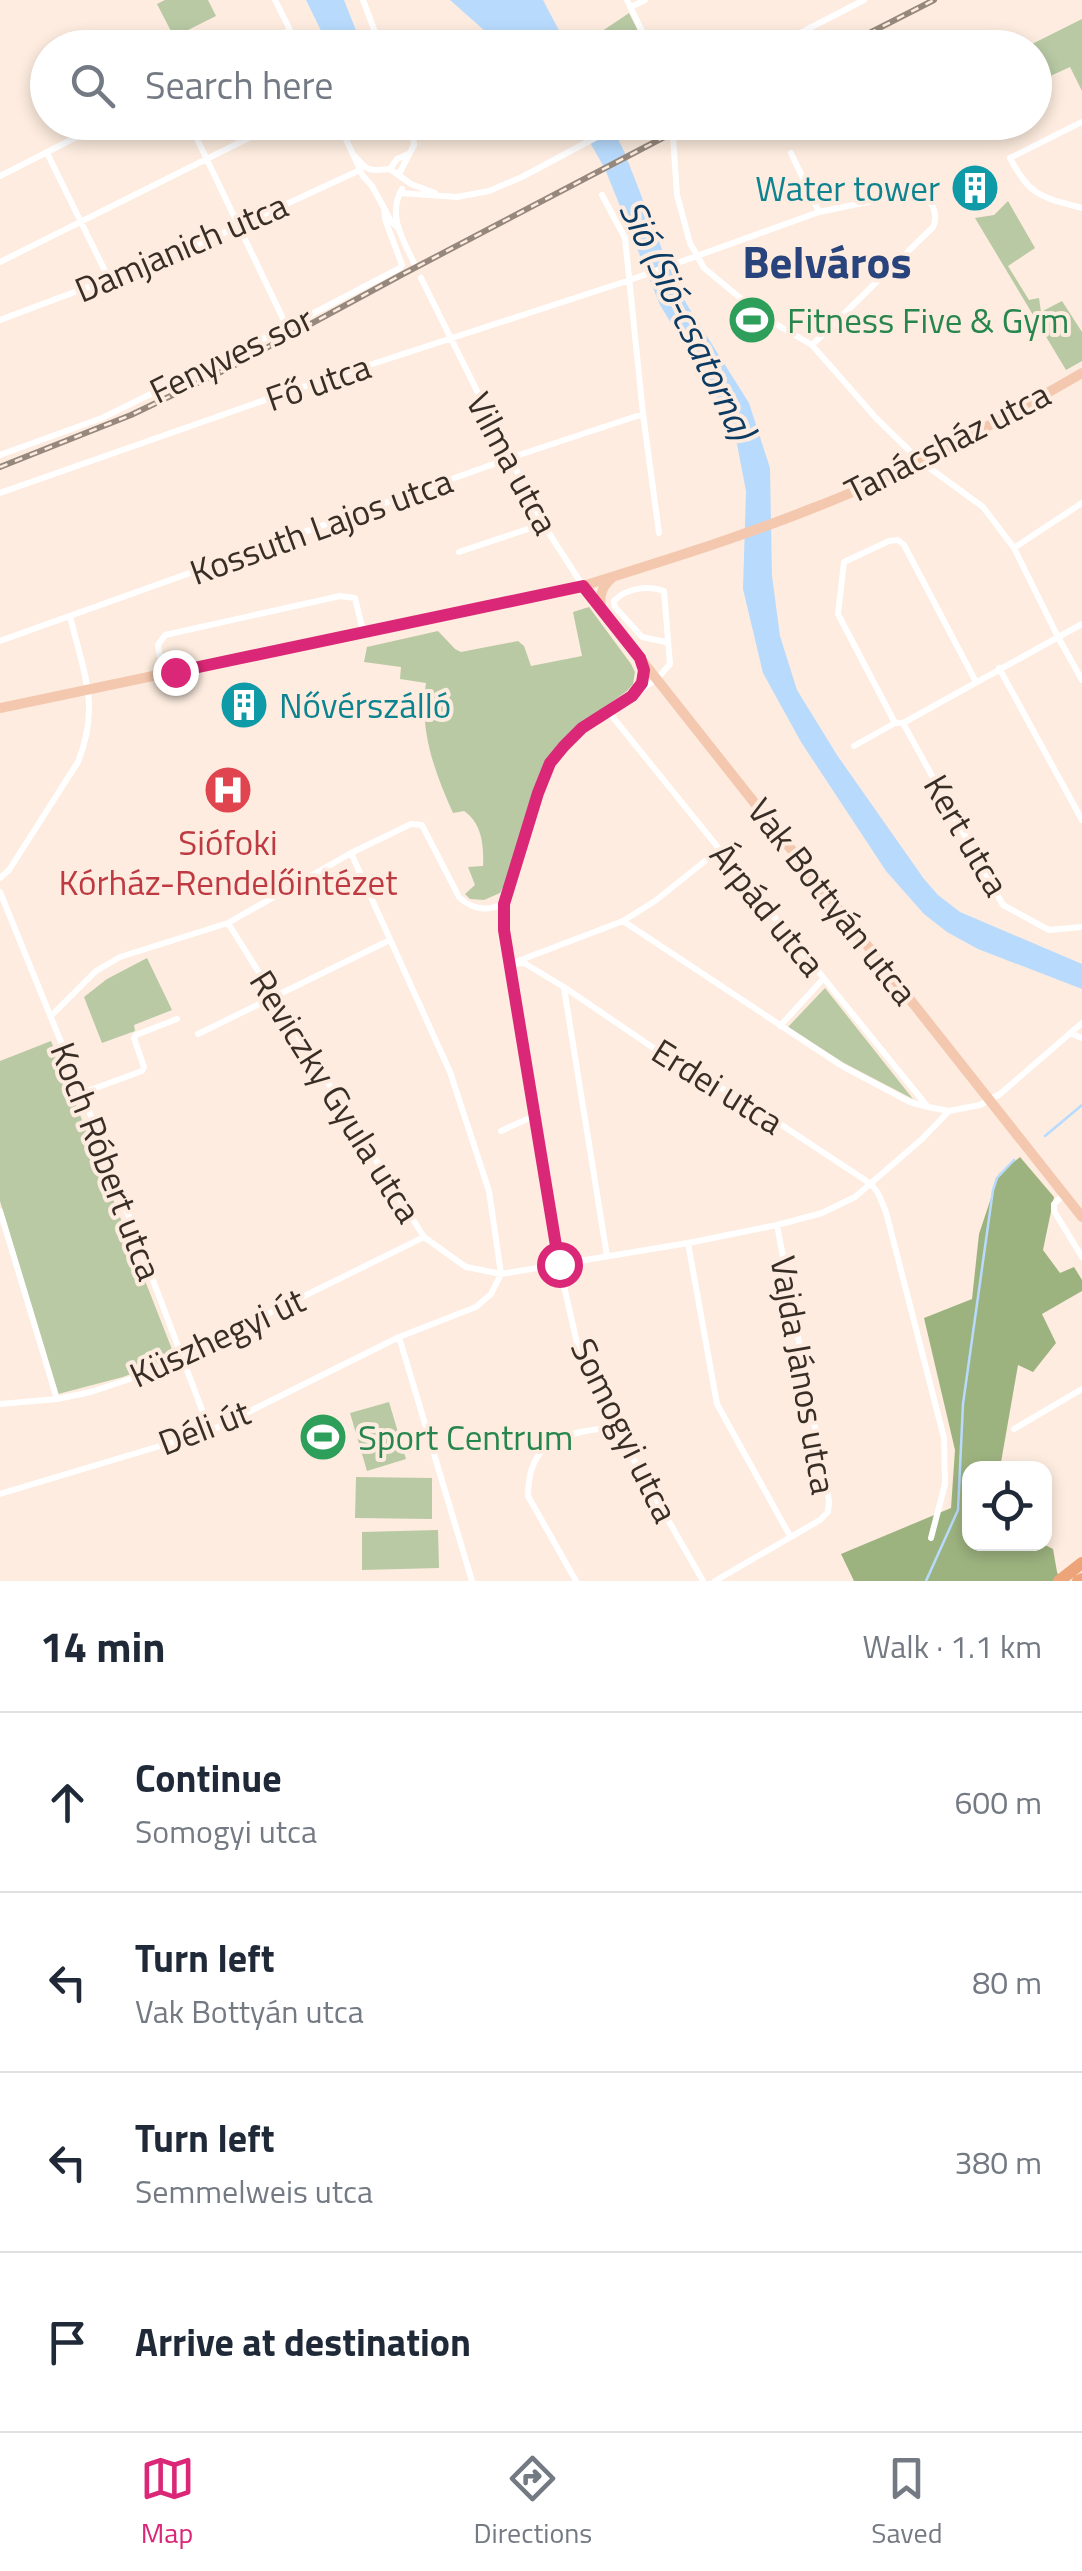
<!DOCTYPE html>
<meta charset="utf-8">
<style>
body{margin:0;font-family:"Titillium Web",sans-serif;background:#f6f6f7;color:#1f2937}
.controls{position:absolute;right:30px;bottom:30px;display:grid;overflow:hidden;border-radius:20px;box-shadow:0 5px 15px #0003}
.controls button{width:90px;height:90px;display:grid;place-items:center;padding:0;border:0;border-bottom:2px solid #e0e1e3;background:#fff;color:#1f2937;font:50px sans-serif}
.stop{position:absolute;width:30px;height:30px;margin:-22px;border:8px solid #db2777;border-radius:50%;background:#fff}
.stop.end{background:#db2777;border-color:#fff;box-shadow:0 2px 10px #0008}
.list{margin:0;padding:0;list-style:none}
h2{display:flex;justify-content:space-between;align-items:center;height:130px;margin:0;padding:0 40px;font-size:42px}
h2 small{font-size:32px;font-weight:400;color:#747a83}
.list li{display:grid;grid-template-columns:65px 1fr auto;gap:30px;align-items:center;box-sizing:border-box;height:180px;padding:0 40px;border-top:2px solid #e0e1e3}
.list b{display:block;font-size:38px;white-space:nowrap}
.list p{margin:0;font-size:32px;white-space:nowrap;color:#747a83}
.list em{font-size:32px;font-style:normal;color:#747a83}
.icon{flex:none;width:55px;height:55px;fill:none;stroke:currentColor;stroke-width:2;stroke-linecap:round;stroke-linejoin:round}
.map{position:relative;flex:none;width:1082px;height:1581px;overflow:hidden}
.search{position:absolute;background:#fff;box-shadow:0 5px 15px #0003;left:30px;right:30px;top:30px;height:110px;display:flex;align-items:center;gap:25px;box-sizing:border-box;padding:0 35px;border-radius:55px;color:#747a83;font-size:38px}
.sheet{height:850px;background:#fff}
nav{display:flex;justify-content:space-around;align-items:center;box-sizing:border-box;height:140px;border-top:2px solid #e0e1e3;background:#fff;font-size:28px;color:#747a83}
nav a{display:grid;justify-items:center;gap:5px}
nav .on{color:#db2777}
.map>svg:first-child{display:block}
.green{fill:#b8c9a4}
.forest{fill:#9db37f}
.water{fill:#b8dbfd}
.lines{fill:none;stroke-linecap:round;stroke-linejoin:round}
.stream{stroke:#b8dbfd;stroke-width:2.5}
.minor{stroke:#fff;stroke-width:6}
.primary{stroke:#f4c8ae;stroke-width:10}
.motorway{stroke:#eda478;stroke-width:12}
.rail-casing{stroke:#96887d;stroke-width:6}
.rail{stroke:#fdecdf;stroke-width:2.5;stroke-dasharray:8;stroke-linecap:butt}
.route{stroke:#db2777;stroke-width:12}
.labels{text-anchor:middle;dominant-baseline:central;stroke-width:8;stroke-linejoin:round;paint-order:stroke}
.culture-label{font-size:35px;fill:#0d838f;stroke:#fdecdf;text-anchor:end}
.street-label{font-size:35px;fill:#392e26;stroke:#fdecdf}
.leisure-label{font-size:35px;fill:#27864d;stroke:#fdecdf;text-anchor:start}
.health-label{font-size:35px;fill:#be3a42;stroke:#fdecdf}
.water-label{font-size:38px;font-style:italic;fill:#0b3a62;stroke:#fdecdf}
.district-label{font-size:45px;font-weight:bold;fill:#29447c;stroke:#fdecdf}
</style>
<div class="map">
<svg width="1082" height="1581" viewBox="0 0 1082 1581">
<rect width="100%" height="100%" fill="#fdecdf"/>
<path class="green" d="M165 0H208L216 16 174 37 157 4Z
M629 13 646 47H584L583 44Z
M1082 19V91L1070 67 1035 83 1034 48 1026 47Z
M1008 201 1035 248 1008 266 1029 300 1039 298 1041 312 1062 301 1082 332V361L1066 370 975 218 994 215Z
M589 607 631 664 635 672 633 684 627 691 579 725 564 740 544 767 509 876 500 893 484 900 470 899 465 894 475 885 468 867 483 866C484 846 482 823 464 811L453 813C434 771 419 729 426 683L400 679 401 667 364 662 367 647 438 631 455 649 461 652 518 641 524 646 531 666 582 656 573 612Z
M147 958 172 1010 134 1025 135 1031 102 1043 84 997 107 979Z
M825 988 913 1099 844 1063 788 1027Z
M51 1041 175 1357 123 1377 58 1394 0 1201V1061Z
M389 1402 406 1459 367 1471 350 1413Z
M356 1477 432 1478V1519L355 1518Z
M438 1530 439 1568 362 1570V1532Z"/>
<path class="forest" d="M1020 1157 1054 1197 1043 1250 1060 1273 1074 1267 1082 1280V1291L1042 1314 1056 1343 1033 1372 1018 1365 1000 1468 970 1469V1544H1043L1053 1549 1057 1572 1061 1581H854L841 1554 951 1508 955 1450 924 1318 972 1299 979 1234 999 1174Z"/>
<path class="water" d="M306 0H344L361 43 366 42 368 47H329Z
M450 0H543L565 42 572 47H503Z
M579 123H610L624 151 667 262 686 303 749 403 770 468 772 576 780 636 797 690 837 755 924 879 938 895 960 912 1082 964V989L978 949 947 932 924 914 886 871 801 742 763 673 743 589 746 491 737 444 723 408 660 305 605 169Z"/>
<g class="lines">
<path class="stream" d="M1045 1136 1082 1105
M926 1581 958 1510 963 1404 993 1190 997 1178 1014 1160"/>
<path class="minor" d="M275 0 299 48
M363 0 381 48
M627 0 650 48
M631 7 645 0
M255 48 290 30
M771 48 864 0
M189 122 287 327
M338 122 363 176 372 186 391 221 399 229
M672 122 677 195 690 243 704 268 762 316 812 345 876 418 920 461 983 507 1014 548 1058 637 1082 680
M1082 122 1010 158C1030 197 1042 197 1082 208
M47 153 109 279
M791 153 819 212
M356 157C369 174 373 170 390 169L411 184 435 193
M390 169 397 159 408 154
M399 174 414 145 411 122
M0 176 106 122
M402 189C387 214 403 240 414 263
M400 193 457 197 489 191 522 177 625 122
M602 195 625 238 643 414 659 533
M0 262 281 122
M421 278 543 524 583 586
M0 320 187 250 360 170
M0 455 102 418 287 327 400 268 402 265 385 219 384 208
M0 493 299 388 630 280 819 212 902 195 919 194 928 197C934 208 938 216 933 227L812 345
M1014 548 1082 503
M459 552 543 524
M0 641 516 456 643 414
M666 642 642 637 615 607 614 601C626 588 648 585 664 591L670 664 657 679 582 728 564 745 551 763 538 793 504 904V931L559 1264 579 1352 609 1404 615 1427 703 1581
M999 668 1082 820
M174 671 160 657 158 645 165 635 340 596 355 598 363 631
M607 710 927 1106
M895 723 838 614 844 562 889 541 898 540 904 545 976 682
M903 723 1003 905 1049 930 1082 927
M854 746 895 723H903L1082 624
M0 878 9 870 78 762C101 705 83 672 70 616
M0 892 89 1111 210 1431
M623 921 842 1066 910 1102 928 1107 949 1111 980 1105 1000 1094 1082 1023
M228 923 424 1237 466 1267 501 1274 688 1243 777 1225 822 1213 855 1197 922 1139 949 1111
M518 961 623 921 655 901 720 849
M509 964 524 963 564 987 652 1047 765 1114 871 1184 878 1193 886 1212 944 1438 945 1484 931 1538
M564 988 607 1256
M51 1016 96 971 120 957 228 923 351 853 411 824 422 825 459 897C472 910 488 911 504 904
M780 1026 823 979
M1070 1033 1082 1038
M198 1034 390 940
M82 1093 142 1071 144 1067 134 1038 136 1035 177 1019
M501 1131 534 1116
M1064 1194 1054 1204V1211L1082 1257
M0 1211 57 1399
M688 1243 717 1404 790 1536
M399 1337 472 1581
M0 1404 57 1399 91 1392 148 1373 424 1237
M1014 1429 1082 1389
M0 1494 210 1431 399 1337 476 1307 491 1294 501 1274 489 1191 450 1072 351 853
M576 1581 528 1496C528 1436 568 1433 615 1427
M715 1581 820 1520 828 1512 829 1501 777 1225"/>
<path class="primary" d="M583 586 1082 1217
M602 610C598 596 602 586 613 577
M632 696C640 685 646 677 642 663
M0 708 583 586C659 562 735 539 808 510 904 474 994 424 1082 373"/>
<path class="motorway" d="M1059 1581 1082 1563
M1078 1581 1082 1579"/>
<g class="rail-casing">
<path id="rail" d="M840 48 934 0
M0 467 131 415 231 367 403 274 693 122"/>
</g>
<use href="#rail" class="rail"/>
</g>
<g class="lines">
<path class="route" d="M175 672 583 586 640 658 644 670 642 683 632 696 582 728 564 746 550 763 538 793 504 904V930L559 1264"/>
</g>
<defs>
<g id="building-disc" transform="scale(2.5)"><circle r="9.5" fill="#0f9aa8" stroke="#fdecdf"/><path d="M-4-6H4V6H1V3H-1V6H-4ZM-2.5-4.3h1.7v1.8h-1.7ZM.8-4.3h1.7v1.8H.8ZM-2.5-1h1.7V.8h-1.7ZM.8-1h1.7V.8H.8Z" fill="#fff"/></g>
<g id="stadium-disc" transform="scale(2.5)"><circle r="9.5" fill="#2e9e5b" stroke="#fdecdf"/><path d="M0-5a6.5 5 0 1 0 0 10a6.5 5 0 1 0 0-10ZM-3.5-1.8h7v3.6h-7Z" fill="#fff"/></g>
<g id="hospital-disc" transform="scale(2.5)"><circle r="9.5" fill="#e0444e" stroke="#fdecdf"/><path d="M-5-5h3v3.5h4V-5h3V5h-3V1.5h-4V5h-3Z" fill="#fff"/></g>
</defs>
<g fill-rule="evenodd">
<use href="#building-disc" x="975" y="188"/>
<use href="#stadium-disc" x="752" y="320"/>
<use href="#building-disc" x="244" y="705"/>
<use href="#hospital-disc" x="228" y="790"/>
<use href="#stadium-disc" x="323" y="1437"/>
</g>
<g class="labels">
<g class="culture-label">
<text x="940" y="188">Water tower</text>
<text x="279" y="705" text-anchor="start">Nővérszálló</text>
</g>
<g class="street-label">
<text transform="translate(181 247) rotate(-23)">Damjanich utca</text>
<text transform="translate(231 354) rotate(-26)">Fenyves sor</text>
<text transform="translate(318 382) rotate(-19)">Fő utca</text>
<text transform="translate(947 442) rotate(-27)">Tanácsház utca</text>
<text transform="translate(513 463) rotate(62)">Vilma utca</text>
<text transform="translate(321 526) rotate(-20)">Kossuth Lajos utca</text>
<text transform="translate(967 835) rotate(60)">Kert utca</text>
<text transform="translate(833 901) rotate(52)">Vak Bottyán utca</text>
<text transform="translate(768 909) rotate(51)">Árpád utca</text>
<text transform="translate(718 1086) rotate(32)">Erdei utca</text>
<text transform="translate(336 1096) rotate(58)">Reviczky Gyula utca</text>
<text transform="translate(107 1161) rotate(69)">Koch Róbert utca</text>
<text transform="translate(217 1337) rotate(-25)">Küszhegyi út</text>
<text transform="translate(804 1375) rotate(80)">Vajda János utca</text>
<text transform="translate(204 1427) rotate(-21)">Déli út</text>
<text transform="translate(625 1430) rotate(64)">Somogyi utca</text>
</g>
<g class="leisure-label">
<text x="787" y="320">Fitness Five &amp; Gym</text>
<text x="358" y="1437">Sport Centrum</text>
</g>
<g class="health-label">
<text x="228" y="842">Siófoki<tspan x="228" dy="40">Kórház-Rendelőintézet</tspan></text>
</g>
<g class="water-label">
<text transform="translate(688 319) rotate(64)">Sió (Sió-csatorna)</text>
</g>
<g class="district-label">
<text x="827" y="261">Belváros</text>
</g>
</g>
</svg>
<div class="controls">
<button><svg class="icon" aria-label="locate" viewBox="0 0 24 24"><circle cx="12" cy="12" r="6"/><path d="M12 2v4M12 18v4M2 12h4M18 12h4"/></svg></button>
</div>
<div class="stop" style="left:559px;top:1264px"></div>
<div class="stop end" style="left:175px;top:672px"></div>
<div class="search"><svg class="icon" aria-label="search" viewBox="0 0 24 24"><circle cx="10" cy="10" r="6"/><path d="M15 15l6 6"/></svg>Search here</div>
</div>
<section class="sheet">
<h2>14 min<small>Walk · 1.1 km</small></h2>
<ul class="list">
<li><svg class="icon" aria-label="ahead" viewBox="0 0 24 24"><path d="M12 20V5M6 11l6-6 6 6"/></svg><div><b>Continue</b><p>Somogyi utca</p></div><em>600 m</em></li>
<li><svg class="icon" aria-label="left" viewBox="0 0 24 24"><path d="M17 20v-9H6M10 6l-5 5 5 5"/></svg><div><b>Turn left</b><p>Vak Bottyán utca</p></div><em>80 m</em></li>
<li><svg class="icon" aria-label="left" viewBox="0 0 24 24"><path d="M17 20v-9H6M10 6l-5 5 5 5"/></svg><div><b>Turn left</b><p>Semmelweis utca</p></div><em>380 m</em></li>
<li><svg class="icon" aria-label="arrive" viewBox="0 0 24 24"><path d="M6 21V4h12l-3 4 3 4H6"/></svg><div><b>Arrive at destination</b></div></li>
</ul>
</section>
<nav>
<a class="on"><svg class="icon" aria-label="map" viewBox="0 0 24 24"><path d="M3 6l6-2 6 2 6-2v14l-6 2-6-2-6 2zM9 4v14M15 6v14"/></svg>Map</a>
<a><svg class="icon" aria-label="directions" viewBox="0 0 24 24"><path d="M12 3l9 9-9 9-9-9zM9 14v-3h6M13 9l2 2-2 2"/></svg>Directions</a>
<a><svg class="icon" aria-label="saved" viewBox="0 0 24 24"><path d="M7 4h10v16l-5-4-5 4z"/></svg>Saved</a>
</nav>
